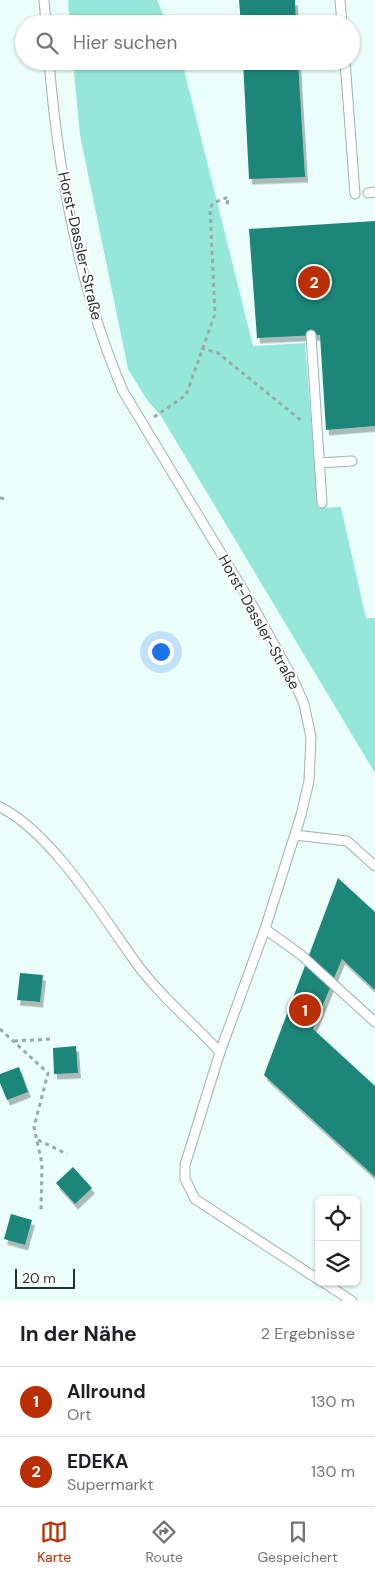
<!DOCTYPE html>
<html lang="de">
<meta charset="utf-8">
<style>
body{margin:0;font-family:"DM Sans",sans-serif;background:#f2f2f2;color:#202124}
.controls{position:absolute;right:15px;bottom:15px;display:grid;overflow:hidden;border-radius:8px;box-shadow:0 1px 4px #0004}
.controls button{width:45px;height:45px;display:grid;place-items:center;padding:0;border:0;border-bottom:1px solid #e0e0e0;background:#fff;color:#202124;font:25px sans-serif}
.scale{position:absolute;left:15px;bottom:12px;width:60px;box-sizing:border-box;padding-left:5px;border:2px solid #27312f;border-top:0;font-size:14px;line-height:18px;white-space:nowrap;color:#27312f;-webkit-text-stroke:4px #fff;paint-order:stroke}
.you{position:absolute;left:160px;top:651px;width:18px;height:18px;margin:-12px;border:4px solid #fff;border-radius:50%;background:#1a73e8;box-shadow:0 0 0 8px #1a73e833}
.badge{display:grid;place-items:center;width:32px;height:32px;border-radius:50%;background:#b92f03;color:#fff;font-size:16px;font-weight:700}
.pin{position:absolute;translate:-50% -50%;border:2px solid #fff;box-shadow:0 1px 5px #0006}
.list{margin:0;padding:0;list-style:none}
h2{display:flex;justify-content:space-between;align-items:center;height:65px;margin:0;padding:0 20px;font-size:21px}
h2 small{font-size:16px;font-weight:400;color:#757577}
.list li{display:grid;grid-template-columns:32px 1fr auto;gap:15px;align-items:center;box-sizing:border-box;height:70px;padding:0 20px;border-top:1px solid #e0e0e0}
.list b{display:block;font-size:19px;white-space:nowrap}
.list p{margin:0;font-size:16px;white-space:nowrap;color:#757577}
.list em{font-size:16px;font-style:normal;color:#757577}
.icon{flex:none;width:28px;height:28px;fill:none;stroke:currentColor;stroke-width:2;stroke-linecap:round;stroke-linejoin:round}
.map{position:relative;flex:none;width:375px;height:1301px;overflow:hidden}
.search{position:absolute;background:#fff;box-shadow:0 1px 4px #0004;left:15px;right:15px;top:15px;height:55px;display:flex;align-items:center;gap:12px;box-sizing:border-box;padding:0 18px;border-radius:28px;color:#757577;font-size:19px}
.sheet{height:205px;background:#fff}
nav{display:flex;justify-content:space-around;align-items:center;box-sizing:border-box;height:70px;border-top:1px solid #e0e0e0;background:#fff;font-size:14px;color:#757577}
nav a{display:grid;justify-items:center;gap:2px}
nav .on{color:#b92f03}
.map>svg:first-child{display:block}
.green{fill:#95e8d9}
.building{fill:#1b8678;filter:url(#shadow)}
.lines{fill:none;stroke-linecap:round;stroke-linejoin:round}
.service-casing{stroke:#9db4b0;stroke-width:11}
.path{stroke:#9baaa7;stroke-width:3;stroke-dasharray:4 4;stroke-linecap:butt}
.service{stroke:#fff;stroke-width:9}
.labels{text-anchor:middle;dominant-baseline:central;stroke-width:4;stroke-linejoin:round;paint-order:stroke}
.street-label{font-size:15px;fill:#27312f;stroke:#fff}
</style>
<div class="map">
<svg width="375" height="1301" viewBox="0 0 375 1301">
<defs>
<filter id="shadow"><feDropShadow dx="3" dy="5.5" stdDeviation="0" flood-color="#0004"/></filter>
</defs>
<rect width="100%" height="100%" fill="#ebfefa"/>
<path class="green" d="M68 0H157L167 24H70Z
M73 61H182L253 346 305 343 318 508 341 507 366 618H375V773L161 416 147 400 128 369 80 135Z"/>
<path class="building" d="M239 0H295L296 24H241Z
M243 61H298L305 177 249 179Z
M375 221V426L326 430 320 335 257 338 249 229Z
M338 878 375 912V990L342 959 313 1029 375 1086V1177L264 1075Z
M20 973 43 975 40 1002 17 1000Z
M76 1046 78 1073 54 1074 53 1048Z
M19 1067 28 1092 7 1100 0 1083V1074Z
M73 1167 92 1188 75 1204 56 1183Z
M11 1214 32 1220 25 1245 4 1239Z"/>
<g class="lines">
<g class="service-casing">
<path id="service" d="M44 0 46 24
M340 0 342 24
M49 61C58 173 79 288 123 391L254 608 294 681 304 704 311 737 309 781 301 815 265 929 220 1052 185 1165V1179L195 1199 319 1280
M345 61 355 194
M368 193 375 192
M311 335 322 503
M320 463 352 461
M0 807C52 833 101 914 134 960 158 994 191 1021 220 1052
M295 835 347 841 375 866
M265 929 300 954 375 1022
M323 1282 352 1301"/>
</g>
<path class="path" d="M201 348 218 353 303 422
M154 417 186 395 215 314 210 209 213 203 228 197 227 206
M0 498 8 499
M0 1029 48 1073 34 1127 42 1164 41 1212
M14 1041 52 1039
M38 1140 67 1154"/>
<use href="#service" class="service"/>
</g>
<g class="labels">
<g class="street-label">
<text transform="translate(80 246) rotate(77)">Horst-Dassler-Straße</text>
<text transform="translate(259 622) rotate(61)">Horst-Dassler-Straße</text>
</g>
</g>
</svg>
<div class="controls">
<button><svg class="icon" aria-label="locate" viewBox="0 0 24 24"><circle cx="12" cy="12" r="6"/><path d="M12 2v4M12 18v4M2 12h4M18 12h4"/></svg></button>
<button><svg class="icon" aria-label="layers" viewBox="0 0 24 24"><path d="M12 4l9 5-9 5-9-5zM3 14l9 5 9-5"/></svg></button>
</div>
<div class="scale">20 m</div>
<div class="you"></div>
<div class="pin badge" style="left:305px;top:1010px">1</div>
<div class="pin badge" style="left:314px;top:282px">2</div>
<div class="search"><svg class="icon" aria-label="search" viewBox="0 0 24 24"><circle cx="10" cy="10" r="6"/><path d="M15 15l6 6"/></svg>Hier suchen</div>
</div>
<section class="sheet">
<h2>In der Nähe<small>2 Ergebnisse</small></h2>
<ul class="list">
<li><span class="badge">1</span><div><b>Allround</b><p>Ort</p></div><em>130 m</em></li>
<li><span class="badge">2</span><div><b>EDEKA</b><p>Supermarkt</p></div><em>130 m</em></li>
</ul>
</section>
<nav>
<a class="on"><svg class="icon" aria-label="map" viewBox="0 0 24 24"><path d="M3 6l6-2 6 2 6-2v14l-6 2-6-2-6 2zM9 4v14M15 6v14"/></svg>Karte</a>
<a><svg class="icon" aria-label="directions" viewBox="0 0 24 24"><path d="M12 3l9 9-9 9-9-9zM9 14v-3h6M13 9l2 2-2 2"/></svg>Route</a>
<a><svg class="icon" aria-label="saved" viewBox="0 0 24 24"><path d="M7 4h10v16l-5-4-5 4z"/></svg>Gespeichert</a>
</nav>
